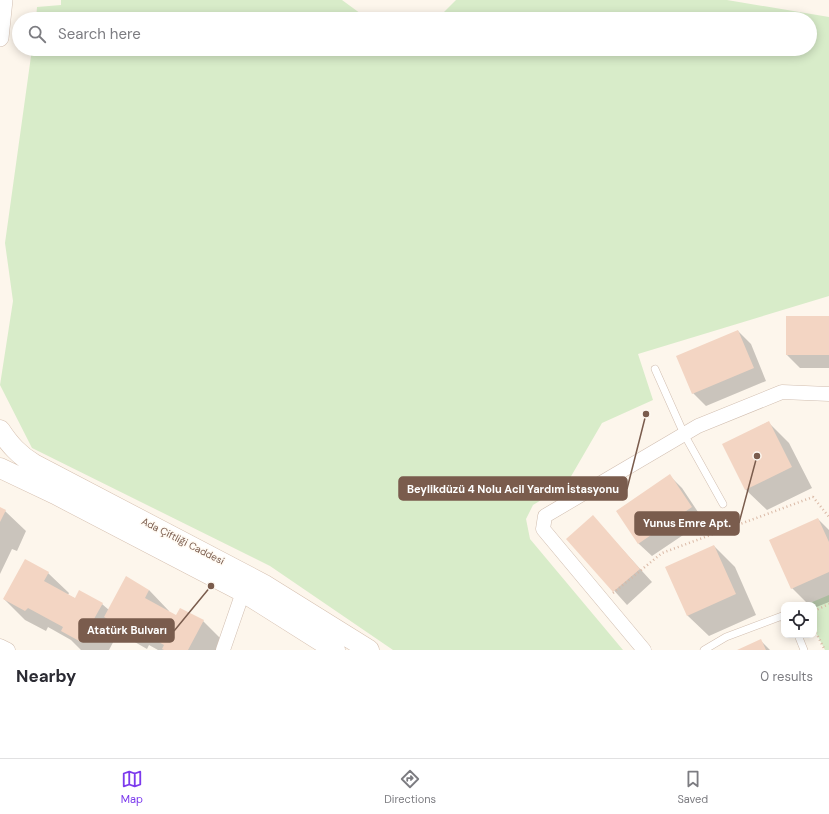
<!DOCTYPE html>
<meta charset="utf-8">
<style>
body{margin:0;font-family:"DM Sans",sans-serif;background:#f7f7f7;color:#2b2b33}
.controls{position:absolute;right:12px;bottom:12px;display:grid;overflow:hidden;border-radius:8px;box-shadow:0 2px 10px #0003}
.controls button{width:36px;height:36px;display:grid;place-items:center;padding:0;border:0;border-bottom:1px solid #e1e1e2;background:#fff;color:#2b2b33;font:20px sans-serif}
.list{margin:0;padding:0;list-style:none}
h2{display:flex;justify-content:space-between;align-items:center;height:52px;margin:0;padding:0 16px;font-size:17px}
h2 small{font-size:13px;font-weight:400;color:#7c7c81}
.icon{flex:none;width:22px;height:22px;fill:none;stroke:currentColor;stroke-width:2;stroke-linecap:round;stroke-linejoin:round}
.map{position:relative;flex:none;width:829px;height:650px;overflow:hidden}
.search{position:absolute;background:#fff;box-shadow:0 2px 10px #0003;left:12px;right:12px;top:12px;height:44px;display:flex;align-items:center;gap:10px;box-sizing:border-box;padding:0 14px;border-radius:22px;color:#7c7c81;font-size:15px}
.sheet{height:108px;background:#fff}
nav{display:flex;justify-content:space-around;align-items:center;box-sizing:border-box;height:56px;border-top:1px solid #e1e1e2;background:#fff;font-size:11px;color:#7c7c81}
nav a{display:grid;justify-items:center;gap:2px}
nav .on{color:#7c3aed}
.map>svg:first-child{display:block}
.green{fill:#d8ecc9}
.shadow{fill:#0003}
.building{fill:#f3d5c3}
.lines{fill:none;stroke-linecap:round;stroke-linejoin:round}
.service-casing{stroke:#d1beb0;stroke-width:8}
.minor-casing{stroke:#d1beb0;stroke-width:15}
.tertiary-casing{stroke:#d1beb0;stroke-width:18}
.secondary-casing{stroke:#d6c0b0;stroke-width:21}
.path{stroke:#d9b8a5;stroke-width:2.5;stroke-dasharray:1 3;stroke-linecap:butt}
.service{stroke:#fff;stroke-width:7}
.minor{stroke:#fff;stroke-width:14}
.tertiary{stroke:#fff;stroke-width:17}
.secondary{stroke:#fff;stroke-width:20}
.labels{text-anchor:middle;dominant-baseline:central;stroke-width:3;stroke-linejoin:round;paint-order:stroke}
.street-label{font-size:10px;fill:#7a5c4d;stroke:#fffaf3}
.leader{fill:none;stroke:#7a5c4d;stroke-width:1.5}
.callout-dot{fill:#7a5c4d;stroke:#fffaf3;stroke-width:1.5}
.callout{fill:#7a5c4d;stroke:#7a5c4d;stroke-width:1.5}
.callout-label{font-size:11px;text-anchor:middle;font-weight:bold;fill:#fff}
</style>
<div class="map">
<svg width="829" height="650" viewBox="0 0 829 650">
<rect width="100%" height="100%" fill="#fdf6ec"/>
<path class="green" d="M61 0H342L368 19H36L37 7 61 5Z
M456 0H727L829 17V296L638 354 653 400 602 423 566 485 533 505 526 519 530 539 623 650H393L270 566 32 448 0 385 13 301 5 243 32 49H810V19H437Z
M829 595V650H825L814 629V605H805Z"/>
<path class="shadow" d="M787 317H829V368H800L787 355Z
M738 331 751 344 766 381 706 406 693 393Z
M768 422 789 443 812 488 767 510 746 490 724 445Z
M670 476 682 488 704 521 652 556 639 544 617 511Z
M0 508 5 511 26 531 17 551 12 549 0 574Z
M593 517 652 582 627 605 568 539Z
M818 519 829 530V602L814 608V605H809L792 588Z
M714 546 735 567 756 615 709 636 688 616 667 567Z
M48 573 69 593 68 595 76 599 102 604 109 610 149 590 169 611V612L176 617 203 621 224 642 219 650H158L149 645 147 649 126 637 119 631 109 650H81L71 640 48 627 46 631 25 620 4 599Z
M761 641 770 650H739Z"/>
<path class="building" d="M786 316H829V355H786Z
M738 330 754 368 692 394 676 356Z
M769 421 792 467 745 490 722 444Z
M670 474 692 507 638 544 616 511Z
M0 507 6 510 0 522Z
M593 515 640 569 613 592 566 539Z
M818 518 829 542V572L791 589 769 540Z
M714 545 736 594 687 616 665 567Z
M25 559 49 572 44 581 75 598 79 590 103 603 81 642 61 631 63 627 28 608 25 611 3 599Z
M126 576 149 590 145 598 176 615 180 608 204 620 188 650H164L162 649 164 645 129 625 126 629 104 617Z
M761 639 766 650H737Z"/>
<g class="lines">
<g class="service-casing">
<path id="service" d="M655 369 684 434 723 504
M798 635 804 650
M704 650 726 637 782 616 784 619"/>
</g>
<g class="minor-casing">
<path id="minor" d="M0 646 8 650
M223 650 243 592
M644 650 543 529 545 516 698 426 782 392 829 394"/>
</g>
<g class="tertiary-casing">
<path id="tertiary" d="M0 38 4 0"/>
</g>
<g class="secondary-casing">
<path id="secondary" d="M0 430C10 445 19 455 34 464L263 584 369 650
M0 468 55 494 243 592 335 650"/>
</g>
<path class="path" d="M613 593 662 553 813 497 829 517
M814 611 829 604
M814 629 825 650"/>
<use href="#service" class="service"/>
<use href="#minor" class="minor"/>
<use href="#tertiary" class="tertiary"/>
<use href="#secondary" class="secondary"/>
</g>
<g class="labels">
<g class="street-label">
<text transform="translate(183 541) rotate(27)">Ada Çiftliği Caddesi</text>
</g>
</g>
<path class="leader" d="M646 414L627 489M757 456L739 523M211 586L174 631"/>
<g class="callout-dot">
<circle cx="646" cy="414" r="4"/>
<circle cx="757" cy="456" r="4"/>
<circle cx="211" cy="586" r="4"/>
</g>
<g class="callout">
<rect x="399" y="477" width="228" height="23" rx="4"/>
<rect x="635" y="512" width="104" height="23" rx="4"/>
<rect x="79" y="619" width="95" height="23" rx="4"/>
</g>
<g class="callout-label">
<text x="513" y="493">Beylikdüzü 4 Nolu Acil Yardım İstasyonu</text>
<text x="687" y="527">Yunus Emre Apt.</text>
<text x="127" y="634">Atatürk Bulvarı</text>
</g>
</svg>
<div class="controls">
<button><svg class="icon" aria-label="locate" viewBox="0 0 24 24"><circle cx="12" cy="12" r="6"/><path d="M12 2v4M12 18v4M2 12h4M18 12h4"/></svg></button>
</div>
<div class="search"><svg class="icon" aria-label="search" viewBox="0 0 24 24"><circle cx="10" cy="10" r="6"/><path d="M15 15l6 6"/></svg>Search here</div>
</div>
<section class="sheet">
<h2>Nearby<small>0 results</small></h2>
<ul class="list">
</ul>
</section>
<nav>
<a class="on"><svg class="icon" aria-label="map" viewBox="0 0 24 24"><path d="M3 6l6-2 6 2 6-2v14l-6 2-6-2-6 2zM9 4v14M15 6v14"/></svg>Map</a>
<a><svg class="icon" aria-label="directions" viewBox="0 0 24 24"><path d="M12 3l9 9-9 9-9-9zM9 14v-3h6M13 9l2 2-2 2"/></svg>Directions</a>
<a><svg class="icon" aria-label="saved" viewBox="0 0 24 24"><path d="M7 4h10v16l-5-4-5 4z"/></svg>Saved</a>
</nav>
